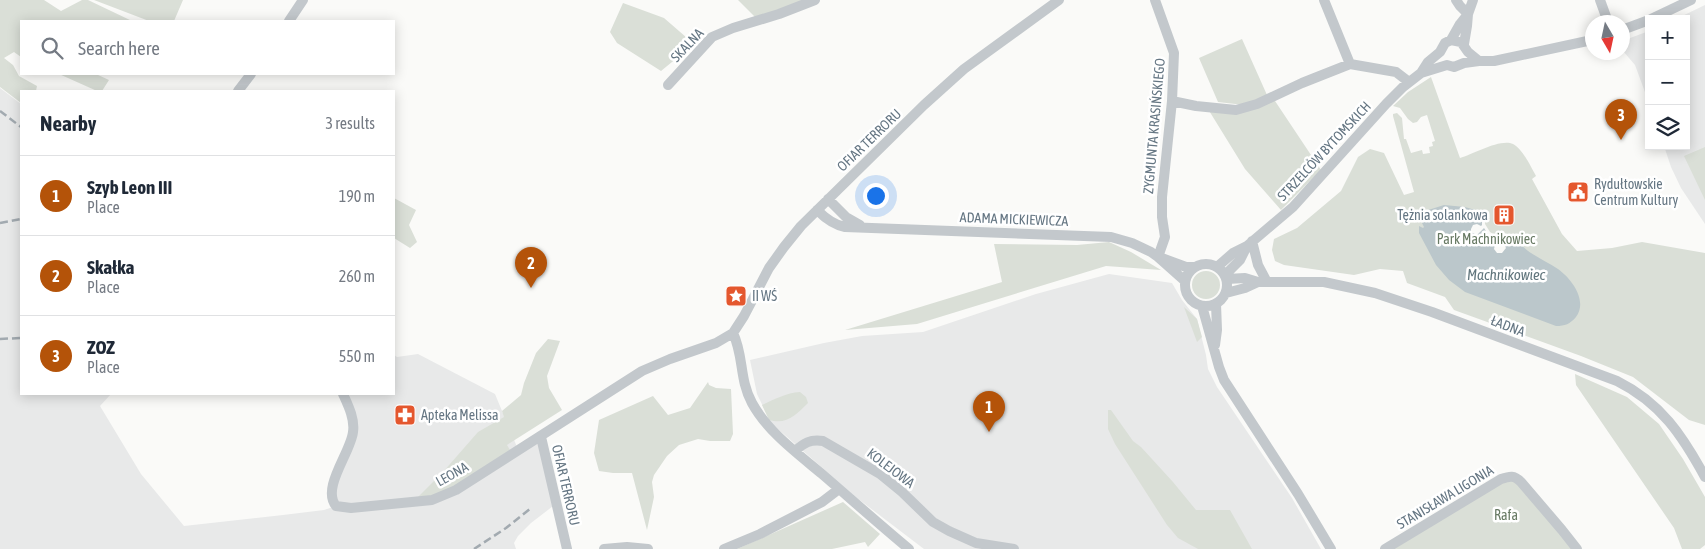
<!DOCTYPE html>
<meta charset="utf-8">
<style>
body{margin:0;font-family:"Asap Condensed",sans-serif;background:#f6f6f7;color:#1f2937}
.controls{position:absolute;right:15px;top:15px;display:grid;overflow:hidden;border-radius:0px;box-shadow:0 2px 12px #0003}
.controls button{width:45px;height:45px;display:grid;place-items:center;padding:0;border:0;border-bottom:1px solid #e0e1e3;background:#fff;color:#1f2937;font:25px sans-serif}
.compass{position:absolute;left:1585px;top:15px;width:45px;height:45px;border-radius:50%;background:#fff;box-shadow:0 2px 12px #0003;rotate:171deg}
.you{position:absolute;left:875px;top:195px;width:18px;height:18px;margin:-12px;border:4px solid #fff;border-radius:50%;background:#1a73e8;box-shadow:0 0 0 8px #1a73e833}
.badge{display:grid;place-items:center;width:32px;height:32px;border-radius:50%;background:#b45309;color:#fff;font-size:16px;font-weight:700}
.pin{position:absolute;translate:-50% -41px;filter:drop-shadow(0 1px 2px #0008)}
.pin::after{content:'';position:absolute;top:26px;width:18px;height:15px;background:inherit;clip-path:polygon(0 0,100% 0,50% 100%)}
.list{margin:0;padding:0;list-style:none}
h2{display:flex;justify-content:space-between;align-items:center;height:65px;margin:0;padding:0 20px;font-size:21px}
h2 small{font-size:16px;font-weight:400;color:#747a83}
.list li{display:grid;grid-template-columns:32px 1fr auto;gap:15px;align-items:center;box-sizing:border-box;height:80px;padding:0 20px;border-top:1px solid #e0e1e3}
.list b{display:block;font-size:19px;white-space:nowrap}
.list p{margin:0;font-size:16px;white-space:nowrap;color:#747a83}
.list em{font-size:16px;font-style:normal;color:#747a83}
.icon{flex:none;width:28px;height:28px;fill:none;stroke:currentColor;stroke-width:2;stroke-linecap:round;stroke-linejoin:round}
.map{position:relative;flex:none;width:1705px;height:549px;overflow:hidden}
.search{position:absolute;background:#fff;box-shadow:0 2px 12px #0003;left:20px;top:20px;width:375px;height:55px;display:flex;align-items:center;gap:12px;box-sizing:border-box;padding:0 18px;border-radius:0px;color:#747a83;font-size:19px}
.panel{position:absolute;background:#fff;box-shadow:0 2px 12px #0003;left:20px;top:90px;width:375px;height:305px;border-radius:0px}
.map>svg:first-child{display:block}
.built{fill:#e8e9e9}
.green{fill:#dadfd7}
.water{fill:#bbc7cb}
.pier{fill:#fafaf8}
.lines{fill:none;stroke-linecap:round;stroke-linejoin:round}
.minor{stroke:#c3c8cc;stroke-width:10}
.rail{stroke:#a2aab0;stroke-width:2.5;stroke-dasharray:8 4;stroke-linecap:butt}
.labels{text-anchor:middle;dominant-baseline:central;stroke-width:5;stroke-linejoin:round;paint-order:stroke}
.street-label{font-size:14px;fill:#657683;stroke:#fff}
.poi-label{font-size:14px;fill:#657683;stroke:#fff;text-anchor:start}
.park-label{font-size:14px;fill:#687a64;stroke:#fff}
.water-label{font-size:15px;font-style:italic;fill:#60757c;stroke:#fff}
</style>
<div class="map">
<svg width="1705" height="549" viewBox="0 0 1705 549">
<rect width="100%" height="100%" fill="#fafaf8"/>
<path class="built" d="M1705 5V224L1681 188 1671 167 1664 146H1686V19H1676Z
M1649 31V103L1635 65 1623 51 1622 41Z
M0 88 21 104V394H111L100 406 141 474 184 526 283 515 324 510 336 506 332 500 353 435 345 394H394V355L397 357 418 354 495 394 517 447 541 437 557 503 531 523 518 536 514 543 516 549H0Z
M1109 274 1172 283 1182 300 1197 319 1206 355 1208 369 1217 387 1292 498 1321 549H924L857 498 771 423 757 394 750 360 824 343 862 336 923 332 1036 294Z"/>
<path class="green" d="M0 0H44L61 11 82 0H88L132 21H21V57L14 52 4 58 13 65 19 76 37 86 36 91H21V103L0 87Z
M94 0H183L174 21H149Z
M738 0H809L756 18Z
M623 3 664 18 694 44 661 71 617 43 610 32Z
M1242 39 1267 95 1244 105 1218 102 1199 58Z
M59 74H96L109 80 102 91H97Z
M1431 77 1460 158C1473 154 1501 138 1513 144 1522 148 1531 167 1536 176L1532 179 1562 234 1577 251 1612 248 1642 242 1705 253V425L1689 420 1633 377 1581 356 1454 310 1445 297 1407 283 1403 271 1380 269 1354 275 1284 265 1275 261 1272 250 1274 239 1297 228 1341 191 1358 157 1370 149 1384 153 1404 195 1414 192 1393 116V114L1397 113 1402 118 1404 139H1406L1411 153 1422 150 1423 154 1430 153 1429 147 1433 146 1432 142 1435 141 1427 115 1421 117 1417 122 1413 123 1408 119 1400 108 1393 106 1408 92Z
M1275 101 1321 170 1281 210 1245 169 1208 109Z
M1705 147V200L1684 156Z
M394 198 416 210 409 225 417 242 410 248 394 238Z
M1109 242 1131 252 1161 270 1106 266 917 324 845 330 1002 282 994 244 1077 245Z
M1192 285a14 14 0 1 1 28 0a14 14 0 1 1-28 0Z
M1184 307 1197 319 1202 337 1197 342Z
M548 339 560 341 547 376 549 388 562 410 507 445 510 450 457 485 437 495 417 498 443 472 478 432 504 417 502 411 521 395 524 383 536 353Z
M1575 374 1627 397 1659 424 1683 459 1705 497V545L1700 549H1682L1674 528 1576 385Z
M708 382 709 385 716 388 731 389 733 434 730 441H710L698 439 679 445 667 456 654 475 652 482 654 497 647 530 632 473H613L599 471 594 453 599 420 653 396 668 415 690 408Z
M800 392 806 397 808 403C796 415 787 425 769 420L762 405C775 399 786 393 800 392Z
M1108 410H1111L1133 441 1141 447 1173 482 1196 510H1230L1252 549H1198L1178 538 1167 525 1115 444 1108 429Z
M1510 476 1577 549H1385Z
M843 502 880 534 868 547 865 542 832 549H737Z"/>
<path class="water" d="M1444 205 1465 207 1482 212C1482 220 1484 231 1491 236 1498 242 1504 239 1513 240 1518 241 1526 250 1531 253 1540 259 1549 263 1558 269 1572 279 1588 301 1576 317 1570 324 1565 326 1556 326L1465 292 1449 280 1436 265 1419 233V226L1423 228 1424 227 1422 223 1424 221 1422 212Z"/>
<path class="pier" d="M1482 212H1484L1485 224 1490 232 1500 238 1516 239 1502 241 1506 248 1502 253H1497L1494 249 1495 245 1500 241 1488 234 1484 228 1477 235 1471 232V229L1473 225 1477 224 1481 226 1482 225Z"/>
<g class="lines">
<path class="minor" d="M1155 0 1174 53 1172 101 1162 197V217L1165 237 1158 257
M1324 0 1350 64
M1456 0 1460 6 1468 14
M1600 0 1608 22
M1651 19 1691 0
M289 21 303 0
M1622 30 1649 20
M1451 40 1461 42 1468 52 1479 61
M1464 44 1467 26 1468 14
M1421 73 1447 65 1454 67 1464 63 1479 61H1494L1592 40
M668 85 712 37 733 28 779 14 815 0
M238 91 251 74
M1172 101 1196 106 1236 110 1257 104 1302 83 1350 64 1396 72 1409 82
M828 199 846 217 860 225
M817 210C825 218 834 225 845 227L1111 237 1132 243 1151 252 1158 257 1185 281
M1252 241 1258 265 1267 282
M1159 257 1186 267H1194
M1185 285a21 21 0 1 1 42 0a21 21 0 1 1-42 0Z
M1217 267 1233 253 1247 246 1293 207 1386 104 1403 87 1421 73 1428 62 1440 52 1445 43 1451 40 1460 24 1468 14 1473 0
M1225 275 1240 260 1247 246
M1227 279 1245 278 1258 282H1324L1375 293 1432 312 1617 381C1661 403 1682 435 1705 477
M1226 293 1245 288 1258 282
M1202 306 1219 367 1224 380 1298 494 1331 549
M733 333C744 356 739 379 752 403 768 432 797 453 822 474 851 499 880 525 909 549
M1215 345 1217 330 1216 304
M343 394C348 405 355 419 353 432 351 452 321 488 336 506L351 508 432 500 456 490 642 371 670 359 716 343 733 333 744 316 769 268 784 247 801 226 924 105 964 69 1059 0
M541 437 567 549
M795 451C804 443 810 439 823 441L880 474 902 492 933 522 949 531 976 543 1014 549
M604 549 627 547 648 549
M724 549 760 534 822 502 839 489
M1385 549 1501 479C1510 476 1514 475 1521 482L1562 530 1577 549"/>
<path class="rail" d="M0 111 21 127
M0 223 21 219
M0 339 21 338
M474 549 506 528 531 508"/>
</g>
<defs>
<g id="civic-square" transform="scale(1.125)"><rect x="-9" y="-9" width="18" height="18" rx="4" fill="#e4572e" stroke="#fff"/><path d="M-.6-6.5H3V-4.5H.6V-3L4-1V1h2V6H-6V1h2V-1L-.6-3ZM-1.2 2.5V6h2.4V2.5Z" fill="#fff"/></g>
<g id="building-square" transform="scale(1.125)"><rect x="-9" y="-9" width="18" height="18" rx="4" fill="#e4572e" stroke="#fff"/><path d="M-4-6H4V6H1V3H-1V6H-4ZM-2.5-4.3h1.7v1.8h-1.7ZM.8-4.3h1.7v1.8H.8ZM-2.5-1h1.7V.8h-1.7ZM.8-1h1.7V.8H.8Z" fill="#fff"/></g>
<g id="sight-square" transform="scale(1.125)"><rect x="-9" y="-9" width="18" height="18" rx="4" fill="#e4572e" stroke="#fff"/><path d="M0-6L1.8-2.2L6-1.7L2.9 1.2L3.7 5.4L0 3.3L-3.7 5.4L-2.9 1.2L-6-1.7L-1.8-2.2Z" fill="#fff"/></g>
<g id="pharmacy-square" transform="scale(1.125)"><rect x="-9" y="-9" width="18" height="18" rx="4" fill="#e4572e" stroke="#fff"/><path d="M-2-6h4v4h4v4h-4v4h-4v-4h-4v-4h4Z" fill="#fff"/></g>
</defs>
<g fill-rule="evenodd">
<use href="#civic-square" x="1578" y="192"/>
<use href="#building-square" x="1504" y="215"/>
<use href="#sight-square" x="736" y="296"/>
<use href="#pharmacy-square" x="405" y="415"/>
</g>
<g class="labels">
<g class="street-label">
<text transform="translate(687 45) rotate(-46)">SKALNA</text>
<text transform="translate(1154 126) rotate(-85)">ZYGMUNTA KRASIŃSKIEGO</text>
<text transform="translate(869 140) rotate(-44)">OFIAR TERRORU</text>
<text transform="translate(1324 151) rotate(-47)">STRZELCÓW BYTOMSKICH</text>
<text transform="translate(1014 219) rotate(2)">ADAMA MICKIEWICZA</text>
<text transform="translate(1508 326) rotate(21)">ŁADNA</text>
<text transform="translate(891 468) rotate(37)">KOLEJOWA</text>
<text transform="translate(452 474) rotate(-29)">LEONA</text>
<text transform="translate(566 485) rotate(77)">OFIAR TERRORU</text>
<text transform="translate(1445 497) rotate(-31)">STANISŁAWA LIGONIA</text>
</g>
<g class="poi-label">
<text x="1594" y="184">Rydułtowskie<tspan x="1594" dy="16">Centrum Kultury</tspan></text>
<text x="1488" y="215" text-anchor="end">Tężnia solankowa</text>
<text x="752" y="296">II WŚ</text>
<text x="421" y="415">Apteka Melissa</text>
</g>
<g class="park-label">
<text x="1486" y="239">Park Machnikowiec</text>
<text x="1506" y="515">Rafa</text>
</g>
<g class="water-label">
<text x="1506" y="274">Machnikowiec</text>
</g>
</g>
</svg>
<div class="controls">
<button>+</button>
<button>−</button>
<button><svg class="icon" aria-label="layers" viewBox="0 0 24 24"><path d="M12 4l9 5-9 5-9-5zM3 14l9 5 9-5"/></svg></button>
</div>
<svg class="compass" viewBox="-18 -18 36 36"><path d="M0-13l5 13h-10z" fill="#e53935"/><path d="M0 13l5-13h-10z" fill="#747a83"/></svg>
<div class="you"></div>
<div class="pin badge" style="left:989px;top:432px">1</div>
<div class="pin badge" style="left:531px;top:288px">2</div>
<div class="pin badge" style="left:1621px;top:140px">3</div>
<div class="search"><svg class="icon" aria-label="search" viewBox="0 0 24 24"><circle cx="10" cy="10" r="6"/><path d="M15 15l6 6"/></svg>Search here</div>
<section class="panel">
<h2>Nearby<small>3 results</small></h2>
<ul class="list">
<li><span class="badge">1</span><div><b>Szyb Leon III</b><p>Place</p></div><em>190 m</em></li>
<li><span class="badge">2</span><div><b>Skałka</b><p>Place</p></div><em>260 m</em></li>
<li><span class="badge">3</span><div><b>ZOZ</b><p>Place</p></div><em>550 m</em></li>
</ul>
</section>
</div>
